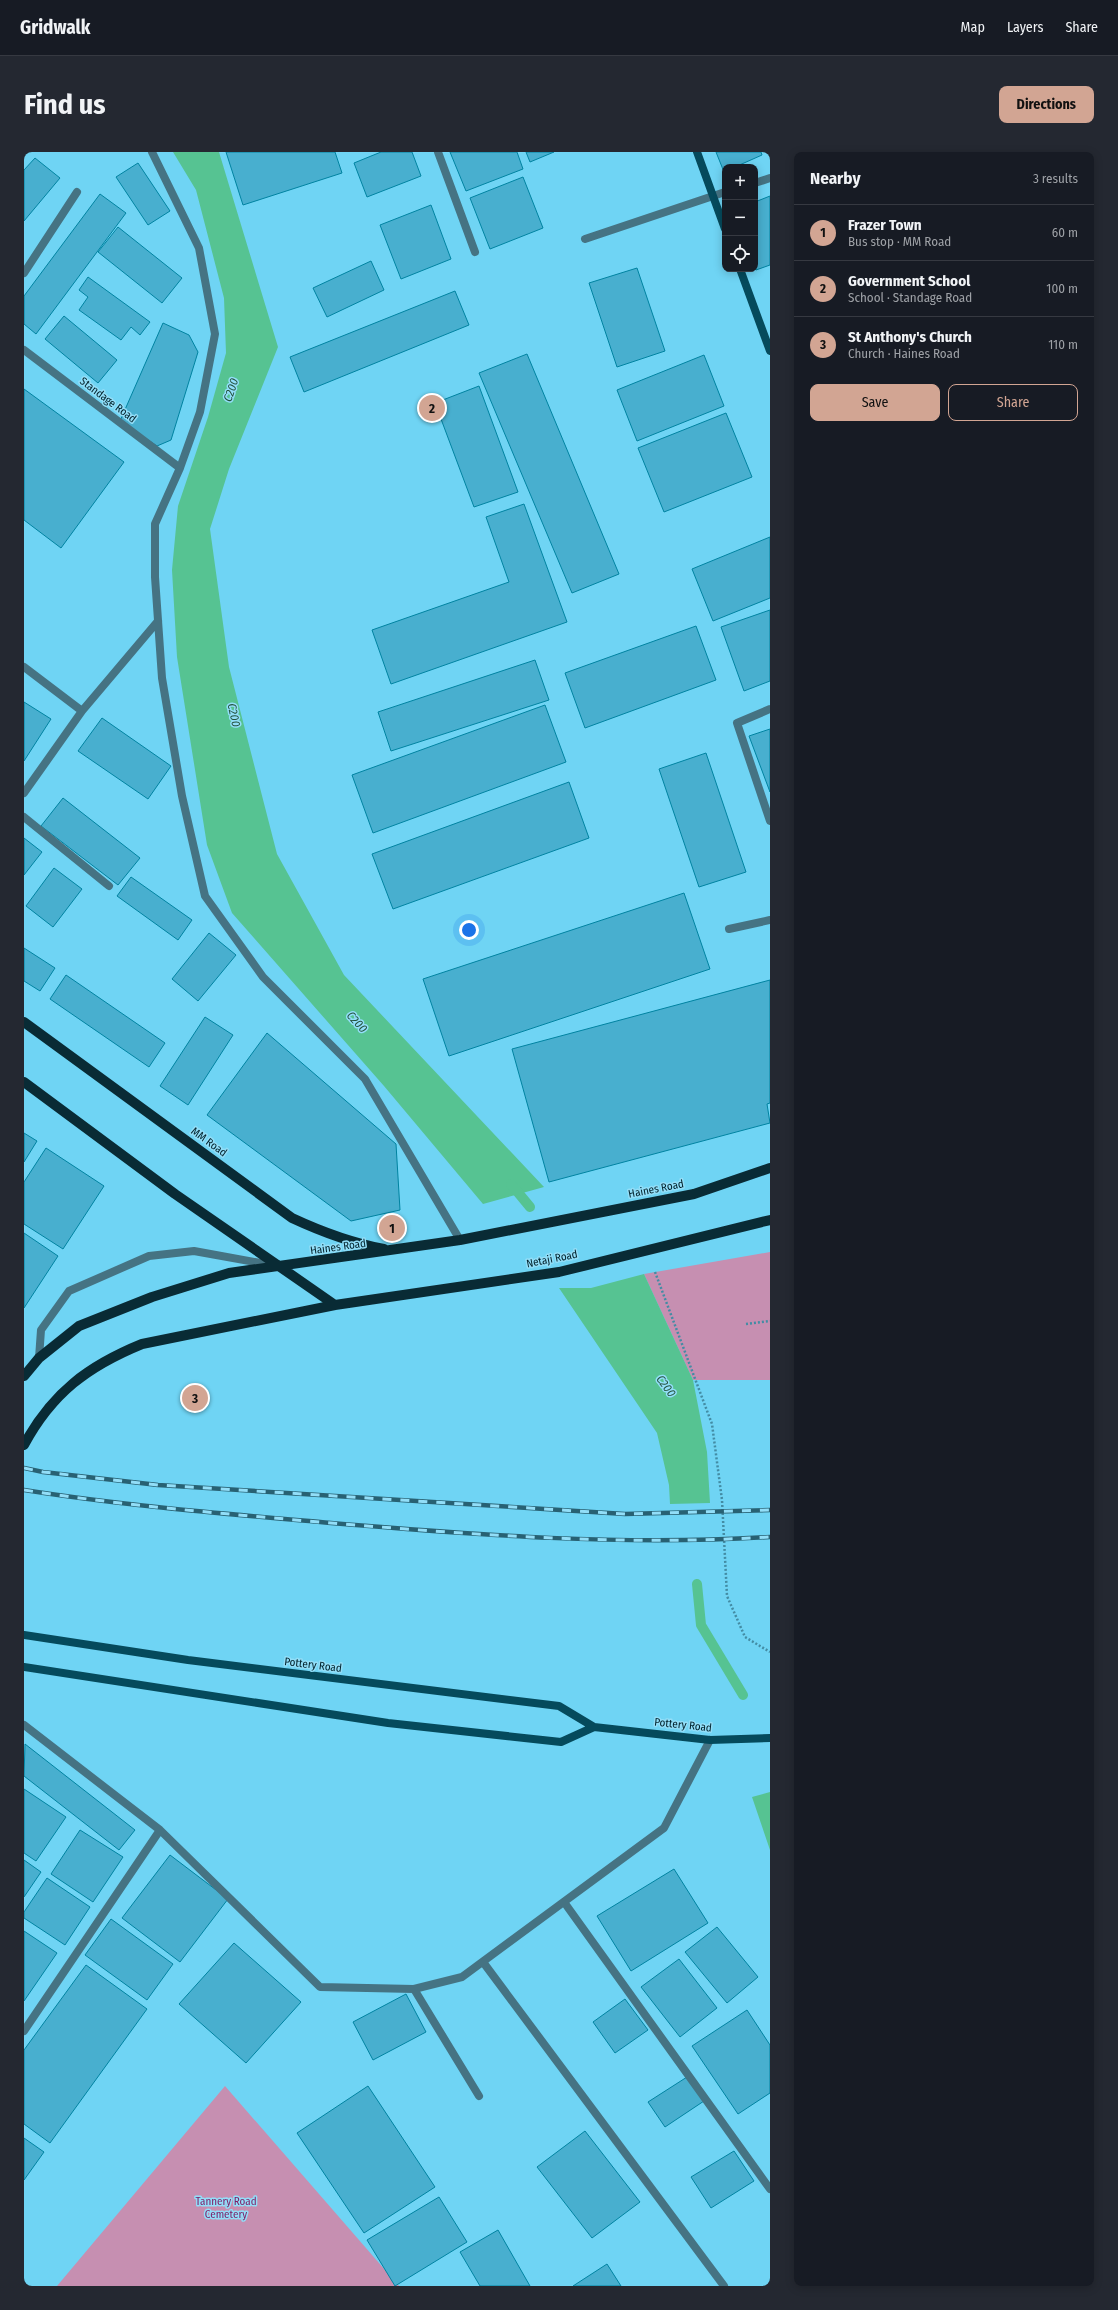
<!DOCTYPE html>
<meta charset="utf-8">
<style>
body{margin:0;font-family:"Fira Sans Condensed",sans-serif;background:#242831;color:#f1f3f6}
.controls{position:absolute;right:12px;top:12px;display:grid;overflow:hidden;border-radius:8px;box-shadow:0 2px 10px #0003}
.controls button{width:36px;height:36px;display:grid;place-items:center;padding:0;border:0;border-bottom:1px solid #363941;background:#171b24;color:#f1f3f6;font:20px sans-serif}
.you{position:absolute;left:445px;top:778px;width:14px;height:14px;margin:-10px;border:3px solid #fff;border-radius:50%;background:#1a73e8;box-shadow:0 0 0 6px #1a73e833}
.badge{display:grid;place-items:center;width:26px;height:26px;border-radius:50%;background:#d2a593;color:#111;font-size:13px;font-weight:700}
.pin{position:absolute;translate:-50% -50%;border:2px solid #fff;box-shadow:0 1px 4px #0006}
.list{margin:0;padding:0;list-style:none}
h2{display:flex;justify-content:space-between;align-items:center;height:52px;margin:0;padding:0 16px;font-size:17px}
h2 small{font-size:13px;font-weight:400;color:#9ea1a6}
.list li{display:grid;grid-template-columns:26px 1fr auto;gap:12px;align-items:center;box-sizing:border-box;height:56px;padding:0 16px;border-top:1px solid #363941}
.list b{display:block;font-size:15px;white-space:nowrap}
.list p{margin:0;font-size:13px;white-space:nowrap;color:#9ea1a6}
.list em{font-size:13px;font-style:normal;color:#9ea1a6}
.actions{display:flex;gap:8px;padding:12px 16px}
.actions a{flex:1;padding:9px 0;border:1px solid #d2a593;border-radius:8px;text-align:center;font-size:14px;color:#d2a593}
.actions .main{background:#d2a593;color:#111}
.icon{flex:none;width:22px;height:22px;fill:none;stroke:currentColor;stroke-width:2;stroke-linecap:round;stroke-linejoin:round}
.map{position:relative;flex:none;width:746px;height:2134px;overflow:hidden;border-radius:8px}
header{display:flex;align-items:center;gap:24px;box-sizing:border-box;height:56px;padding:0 20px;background:#171b24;border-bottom:1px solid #363941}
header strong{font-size:19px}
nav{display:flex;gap:22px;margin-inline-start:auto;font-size:14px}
.intro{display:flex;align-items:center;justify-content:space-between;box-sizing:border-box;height:96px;padding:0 24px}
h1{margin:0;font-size:28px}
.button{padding:10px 18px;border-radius:8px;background:#d2a593;color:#111;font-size:14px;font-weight:700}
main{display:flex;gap:24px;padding:0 24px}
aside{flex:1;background:#171b24;border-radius:8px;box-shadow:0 2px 10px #0003}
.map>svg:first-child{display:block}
.green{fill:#c68fb1}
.water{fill:#56c392}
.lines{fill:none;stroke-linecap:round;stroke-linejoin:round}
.stream{stroke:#56c392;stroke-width:10}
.building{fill:#48afcf;stroke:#0083a1}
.path{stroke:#438ca4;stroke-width:2.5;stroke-dasharray:2 2;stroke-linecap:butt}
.lane{stroke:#457383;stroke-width:8}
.street{stroke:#457383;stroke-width:8}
.secondary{stroke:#054a5c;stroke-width:8}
.primary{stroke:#092b35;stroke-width:10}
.rail-casing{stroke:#286173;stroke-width:4.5}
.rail{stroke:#92def8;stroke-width:3;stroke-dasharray:9;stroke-linecap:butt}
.labels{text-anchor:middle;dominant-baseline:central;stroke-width:3;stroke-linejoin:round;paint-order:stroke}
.street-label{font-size:11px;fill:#00202a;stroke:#92def8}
.park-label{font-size:11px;fill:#7f1a63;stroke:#92def8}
.water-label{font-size:12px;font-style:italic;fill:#23513c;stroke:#92def8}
</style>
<header>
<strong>Gridwalk</strong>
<nav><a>Map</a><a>Layers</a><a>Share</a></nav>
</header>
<div class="intro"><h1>Find us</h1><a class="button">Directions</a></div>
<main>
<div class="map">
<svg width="746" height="2134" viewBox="0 0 746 2134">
<rect width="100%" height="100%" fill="#6fd4f4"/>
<path class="green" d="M746 1100V1228H669L620 1122Z
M201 1934 375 2134H33Z"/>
<path class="water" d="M149 0H195L254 195 205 317 186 377 205 515 253 702 320 823 520 1035 459 1052 360 934 208 761 183 693 153 505 148 418 154 354 184 265 202 201 200 146 172 38Z
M620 1122 669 1228 683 1300 686 1351 646 1352 645 1333 633 1281 535 1136H567Z
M746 1640V1698L728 1645Z"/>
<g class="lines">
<path class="stream" d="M487 1032 506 1055
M673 1432 677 1473 719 1543"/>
</g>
<path class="building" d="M202 0H311L318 21 219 53Z
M357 0H388L397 24 343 45 330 11Z
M426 0H493L499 17 442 39Z
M502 0H530L506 10Z
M692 0H737L738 3 711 15H701L700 20Z
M11 6 36 26 0 69V18Z
M114 11 146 59 124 73 92 25Z
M499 25 519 76 466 97 446 46Z
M76 42 102 61 12 182 0 172V144Z
M746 44V113L732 118 731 50Z
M407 53 427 107 377 127 356 73Z
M94 75 158 126 138 151 74 100Z
M347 109 360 138 303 165 289 136Z
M613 116 641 199 593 215 565 131Z
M64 125 126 170 116 183 107 175 97 188 55 158 64 145 55 138Z
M431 139 445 173 280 240 266 205Z
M40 164 93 208 74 231 21 187Z
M139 171 165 183 174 200 147 288 133 294 96 269Z
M503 202 595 422 548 441 455 221Z
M680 203 700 254 613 289 593 238Z
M455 234 494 340 450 355 411 251Z
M0 237 100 310 37 396 0 368Z
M702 261 728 325 640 360 614 296Z
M500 352 543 470 367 532 348 478 485 430 462 365Z
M746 385V446L689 469 668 417Z
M746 458V529L720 539 697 475Z
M672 474 692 528 561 576 541 521Z
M511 508 525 548 367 599 354 560Z
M0 550 27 567 0 609Z
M521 553 542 610 349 681 328 623Z
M78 566 147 614 124 647 54 599Z
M746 577V640L725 584Z
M682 601 722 720 675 735 635 617Z
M545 630 565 686 369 757 348 702Z
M39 646 116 706 94 733 17 674Z
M0 686 18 700 0 723Z
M30 716 58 737 29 775 2 754Z
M107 725 168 768 154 788 93 744Z
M660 741 686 817 425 904 399 827Z
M185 781 212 803 174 849 148 827Z
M0 796 31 816 16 839 0 829Z
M42 823 141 891 125 915 26 847Z
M746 828V951L743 952 746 971 525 1030 488 897Z
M181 865 209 883 164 953 136 934Z
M243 881 372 992 376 1058 327 1069 183 963Z
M0 981 13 989 0 1010Z
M22 996 80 1034 39 1097 0 1072V1030Z
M0 1081 34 1104 0 1156Z
M1 1592 111 1678 95 1698 0 1624Z
M0 1637 42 1665 12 1709 0 1701Z
M56 1678 99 1705 69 1750 27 1722Z
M146 1703 204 1747 156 1810 98 1766Z
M0 1708 17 1720 0 1745Z
M650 1717 684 1771 607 1819 573 1764Z
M23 1726 66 1755 41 1793 0 1766V1760Z
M87 1767 149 1812 123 1848 61 1803Z
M693 1775 734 1825 703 1851 661 1800Z
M0 1779 33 1801 0 1849Z
M210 1791 277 1850 222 1911 155 1852Z
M655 1807 693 1856 656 1885 617 1835Z
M62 1813 123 1857 26 1991 0 1972V1898Z
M382 1842 402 1880 349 1908 329 1870Z
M601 1847 624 1878 591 1901 569 1870Z
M723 1858 746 1893V1941L714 1962 668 1894Z
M663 1925 680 1949 641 1975 624 1950Z
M344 1934 411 2035 340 2081 273 1981Z
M561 1979 616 2050 568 2086 513 2015Z
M0 1986 20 2000 0 2028Z
M710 1999 730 2029 687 2056 667 2025Z
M415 2045 443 2090 371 2134 343 2088Z
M474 2078 506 2134H456L436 2100Z
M583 2112 597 2134H549Z"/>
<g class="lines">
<path class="path" d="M631 1120 688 1272 698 1348 703 1444 721 1485 746 1500
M722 1172 746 1169"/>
<path class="lane" d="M15 1206 17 1178 45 1139 125 1104 170 1099 247 1113"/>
<path class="street" d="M128 0 175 96 191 182 176 260 156 316 131 372V425L138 526 158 644 181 744 239 825 341 927 436 1088
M414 0 451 100
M731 31 746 26
M561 87 701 40
M0 121 53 40
M0 198 156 316
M0 515 58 559 0 641
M746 557 713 571 746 669
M58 559 134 469
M0 665 85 734
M705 777 746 768
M0 1573 136 1678 296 1835 390 1837 438 1825 640 1676 686 1588
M540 1750 746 2037
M459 1810 700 2134
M390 1837 455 1944
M0 1879 136 1678"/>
<path class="secondary" d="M673 0 701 77
M716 117 746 199
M0 1483 164 1508 535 1554 570 1575 686 1588 746 1586
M0 1515 364 1571 537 1590 570 1575"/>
<path class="primary" d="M0 870 268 1066C298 1080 328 1091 360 1097
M0 930 151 1042 311 1153
M0 1224 15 1206 55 1174 128 1145 205 1121 436 1088 670 1042 746 1016
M0 1293C28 1241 64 1214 118 1192L311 1153 535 1120 746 1068"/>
<g class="rail-casing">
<path id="rail" d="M0 1316 19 1320 134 1333 601 1362 746 1358
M0 1338C102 1354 204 1362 307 1371 453 1383 599 1394 746 1385"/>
</g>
<use href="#rail" class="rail"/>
</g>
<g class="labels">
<g class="street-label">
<text transform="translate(84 248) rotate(37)">Standage Road</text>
<text transform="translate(185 990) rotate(36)">MM Road</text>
<text transform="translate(632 1037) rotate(-11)">Haines Road</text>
<text transform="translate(314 1095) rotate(-8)">Haines Road</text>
<text transform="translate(528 1107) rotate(-11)">Netaji Road</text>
<text transform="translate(289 1513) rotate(7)">Pottery Road</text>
<text transform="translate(659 1573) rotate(6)">Pottery Road</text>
</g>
<g class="park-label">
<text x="202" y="2049">Tannery Road<tspan x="202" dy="13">Cemetery</tspan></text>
</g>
<g class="water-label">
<text transform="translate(207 238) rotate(-72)">C200</text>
<text transform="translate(210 563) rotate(78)">C200</text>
<text transform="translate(333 870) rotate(47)">C200</text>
<text transform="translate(642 1234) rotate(53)">C200</text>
</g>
</g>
</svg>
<div class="controls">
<button>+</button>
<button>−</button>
<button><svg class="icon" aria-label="locate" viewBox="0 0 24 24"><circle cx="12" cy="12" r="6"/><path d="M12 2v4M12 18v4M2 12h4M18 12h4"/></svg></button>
</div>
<div class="you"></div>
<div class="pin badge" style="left:368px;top:1076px">1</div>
<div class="pin badge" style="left:408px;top:256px">2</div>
<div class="pin badge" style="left:171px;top:1246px">3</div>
</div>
<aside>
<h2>Nearby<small>3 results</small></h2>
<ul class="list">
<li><span class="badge">1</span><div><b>Frazer Town</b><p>Bus stop · MM Road</p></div><em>60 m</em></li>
<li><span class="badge">2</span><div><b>Government School</b><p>School · Standage Road</p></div><em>100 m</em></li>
<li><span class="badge">3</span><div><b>St Anthony's Church</b><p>Church · Haines Road</p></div><em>110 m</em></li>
</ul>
<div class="actions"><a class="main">Save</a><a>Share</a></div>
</aside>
</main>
